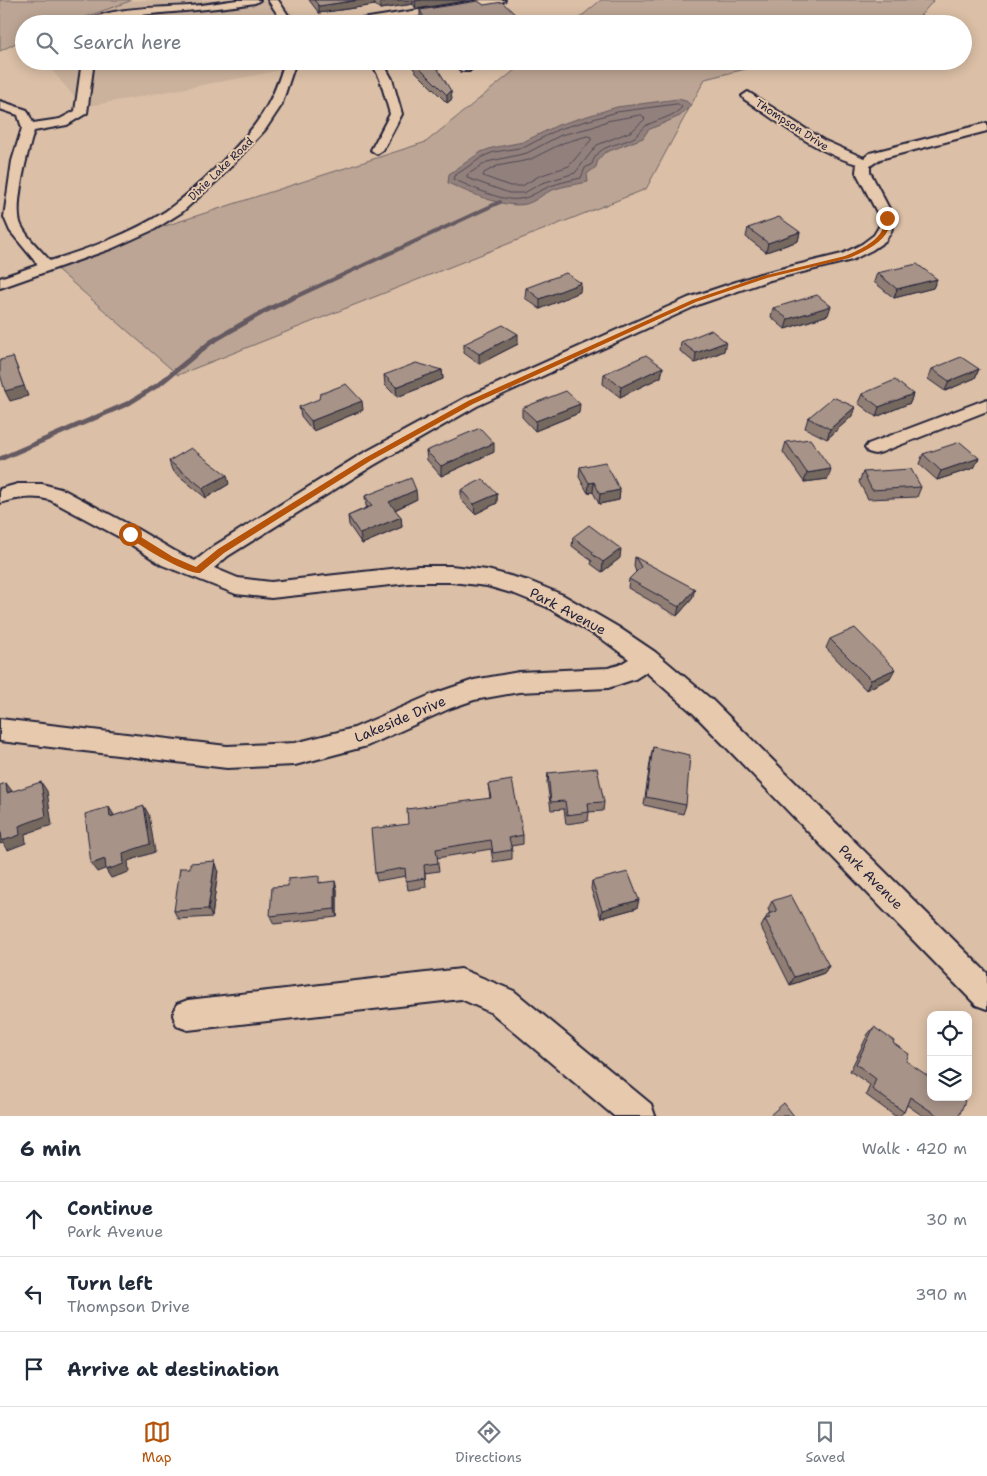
<!DOCTYPE html>
<meta charset="utf-8">
<style>
body{margin:0;font-family:"Shantell Sans",sans-serif;background:#f2f2f3;color:#1f2937}
.controls{position:absolute;right:15px;bottom:15px;display:grid;overflow:hidden;border-radius:10px;box-shadow:0 2px 12px #0003}
.controls button{width:45px;height:45px;display:grid;place-items:center;padding:0;border:0;border-bottom:1px solid #e0e1e3;background:#fff;color:#1f2937;font:25px sans-serif}
.stop{position:absolute;width:15px;height:15px;margin:-11px;border:4px solid #b45309;border-radius:50%;background:#fff}
.stop.end{background:#b45309;border-color:#fff;box-shadow:0 1px 5px #0008}
.list{margin:0;padding:0;list-style:none}
h2{display:flex;justify-content:space-between;align-items:center;height:65px;margin:0;padding:0 20px;font-size:21px}
h2 small{font-size:16px;font-weight:400;color:#747a83}
.list li{display:grid;grid-template-columns:32px 1fr auto;gap:15px;align-items:center;box-sizing:border-box;height:75px;padding:0 20px;border-top:1px solid #e0e1e3}
.list b{display:block;font-size:19px;white-space:nowrap}
.list p{margin:0;font-size:16px;white-space:nowrap;color:#747a83}
.list em{font-size:16px;font-style:normal;color:#747a83}
.icon{flex:none;width:28px;height:28px;fill:none;stroke:currentColor;stroke-width:2;stroke-linecap:round;stroke-linejoin:round}
.map{position:relative;flex:none;width:987px;height:1116px;overflow:hidden}
.search{position:absolute;background:#fff;box-shadow:0 2px 12px #0003;left:15px;right:15px;top:15px;height:55px;display:flex;align-items:center;gap:12px;box-sizing:border-box;padding:0 18px;border-radius:28px;color:#747a83;font-size:19px}
.sheet{height:290px;background:#fff}
nav{display:flex;justify-content:space-around;align-items:center;box-sizing:border-box;height:70px;border-top:1px solid #e0e1e3;background:#fff;font-size:14px;color:#747a83}
nav a{display:grid;justify-items:center;gap:2px}
nav .on{color:#b45309}
.map>svg:first-child{display:block}
.built{fill:#cbb29d}
.green{fill:#bca594;stroke:#6f6468}
.water{fill:#92807c;stroke:#655a62}
.lines{fill:none;stroke-linecap:round;stroke-linejoin:round}
.shore{stroke:#4f4855;stroke-width:1}
.stream-far1{stroke:#655a62;stroke-width:4}
.stream{stroke:#655a62;stroke-width:5}
.minor-casing{stroke:#22223b;stroke-width:4}
.minor{fill:#e7c9ad;fill-rule:evenodd}
.wall{fill:#907e75;stroke:#22223b}
.shaded-wall{fill:#75675f;stroke:#22223b}
.building{fill:#a79388;stroke:#22223b}
.route{fill:#b45309}
.labels{text-anchor:middle;dominant-baseline:central;stroke-width:4;stroke-linejoin:round;paint-order:stroke}
.far-street-label{font-size:11px;fill:#22223b;stroke:#e7c9ad}
.street-label{font-size:14px;fill:#22223b;stroke:#e7c9ad}
</style>
<div class="map">
<svg width="987" height="1116" viewBox="0 0 987 1116">
<rect width="100%" height="100%" fill="#dbbfa6"/>
<filter id="ink" filterUnits="userSpaceOnUse"><feTurbulence type="fractalNoise" baseFrequency=".02" numOctaves="2"/><feDisplacementMap in="SourceGraphic" scale="10" xChannelSelector="R" yChannelSelector="G"/><feConvolveMatrix kernelMatrix="1 2 1 2 8 2 1 2 1" color-interpolation-filters="sRGB"/></filter>
<g filter="url(#ink)">
<path class="built" d="M164 0H276L302 21 301 24H66L130 1Z
M44 61H295L294 68 83 107Z"/>
<path class="green" d="M0 0H130V1L66 24H24V39L0 51Z
M601 0H934L913 24H572Z
M526 61H778L705 79 646 189 178 375 50 263 426 142Z"/>
<path class="water" d="M678 99 686 101 691 105 680 116 648 130 643 138 604 153 598 160 596 167 587 174 588 182C574 185 559 186 546 193 539 197 534 202 526 204 505 209 467 192 448 183L449 174 481 152 492 148 523 142 558 125 617 107Z"/>
<g class="lines">
<path class="shore" d="M678 104 682 107C674 117 659 119 647 125 642 128 639 135 633 138 617 146 598 144 592 164L585 168 581 178C568 181 556 183 544 189 535 193 529 198 519 199 501 202 470 186 453 179L454 176 484 156 494 152 525 147 559 129 617 112Z
M642 115 645 119 632 131 597 145 575 173 542 183 524 193H509L467 178V175L487 162 527 153 561 135 593 127 607 121Z
M588 136 591 137V140L569 166 539 176 522 186H510L483 176 484 173 497 166 529 160 563 143Z"/>
<path class="stream-far1" d="M293 298 500 202"/>
<path class="stream" d="M0 459 129 403 158 385 211 342 263 312 296 296"/>
<g class="minor-casing">
<path id="minor" d="M237 0H260L255 3C214 10 174 11 133 16 116 17 101 24 84 24 103 6 165 8 190 6 206 5 221 2 237 0Z
M268 0H278L294 24H284Z
M481 0H505L500 3 371 24H345L350 21Z
M82 61H94L87 113 67 125 34 131C28 150 13 208 21 225 27 238 41 250 50 261 90 248 131 234 166 211 186 197 203 180 221 163 255 128 271 109 285 61H296L281 106 265 130 219 179 182 212 155 229 113 248 0 288V278L38 265 10 231 4 217 12 161 22 128 18 115 0 109V101L27 110 33 123 60 119 75 111Z
M371 61H382L392 79 402 114 383 150 377 154 371 150 390 114 380 79Z
M456 61H467L471 69 469 71H461Z
M748 92 823 140 864 158 870 153 987 123V131L880 159 870 166V172L894 218 891 232 885 241 872 250 852 260 770 280 700 304 477 406 374 465 228 556 214 568 238 578 271 582 418 566H451L487 570 529 581 563 595 618 627 655 652 712 700 987 973V1009L976 1005 694 714 646 672 635 679 608 688 519 692 474 700 451 708 367 746 295 765 227 768 0 741V719L227 746 295 743 354 728 433 694 474 680 519 672 608 668 619 665 629 659 602 639 547 607 515 594 487 586 451 582H418L271 598 236 594 162 565 123 539 50 500C33 495 17 498 0 503V489L18 484H42L64 490 137 529 178 553 195 561 214 546 360 455 465 398 688 298 760 274 842 254 862 244 874 235 880 225V218L856 172 857 164C814 151 780 123 744 99L742 96Z
M987 399V411L882 452 875 454 868 452 865 448 868 444Z
M461 969 514 991 651 1104 655 1116H614L492 1013 461 999 188 1030 177 1026 173 1015 177 1004 188 1000Z"/>
</g>
<use href="#minor" class="minor"/>
</g>
<path class="wall" d="M309 0H466V1L416 9 413 4 380 9 375 5 319 13Z
M420 10 517 24H423L420 18Z
M408 61H433L452 99 447 103 416 72Z
M748 228 800 232 798 241 766 252 746 237Z
M877 273 937 279 933 288 894 298 874 282Z
M526 288 580 292 540 309 525 298Z
M773 308 828 315 785 329 771 317Z
M681 342 724 351 695 363 680 351Z
M464 344H518L479 364 464 353Z
M663 367 661 377 620 397 603 384 604 374Z
M932 369H979L975 378 945 391 928 379Z
M442 370 443 379 397 397 385 385 384 375Z
M862 394H913L910 403 876 417 858 403Z
M299 407 363 410 313 431 301 416Z
M522 408 579 413 535 431 522 417Z
M852 416 827 439 805 428 808 418Z
M786 442 828 479 804 482 783 452Z
M426 451 494 452 441 476 427 460Z
M923 454 979 458 974 468 937 480 919 464Z
M169 461 229 484 206 498 172 470Z
M580 467 620 490 619 500 599 504 593 492 588 493 579 477Z
M863 472 921 487 917 497 868 499 859 482Z
M461 490 497 494V503L475 514 461 500Z
M365 496 417 499 395 510 401 517 402 527 362 544 349 525 348 516 368 507 366 506Z
M573 537 620 558 602 572 591 564 592 561 572 546Z
M635 557 692 599 677 616 628 588 629 579 636 572 634 566Z
M830 639 890 678 866 690 826 648Z
M653 747 686 805 683 814 644 805 651 756Z
M548 773 604 802 603 811 589 812 588 821 566 824 564 809 551 810 547 782Z
M488 784 523 835V844L511 846 512 850V859L493 862 491 849 437 858 439 871 425 873 426 887 408 890 406 876 377 881 375 873 408 824 490 798Z
M215 861 218 870 212 917 178 919 174 911 190 868Z
M592 881 637 908 601 918 591 889Z
M321 882 337 889V917L274 924 270 916Z
M772 901 829 966 824 973 790 985 761 927 768 914H770L768 909Z
M874 1027 893 1043 906 1061 959 1116H923L907 1105 904 1112 899 1116H895L866 1095 870 1085 850 1071 868 1034Z"/>
<path class="shaded-wall" d="M359 0H374L375 5 319 13V6Z
M390 0H413V4L380 9V2Z
M423 0H466V1L416 9 415 1Z
M517 16V24H470V22Z
M465 18V24H426V22Z
M451 91 452 99 447 103V95Z
M800 232 798 241 766 252 768 243Z
M937 279 933 288 894 298 897 289Z
M581 283 580 292 540 309V299Z
M831 306 828 315 785 329 788 319Z
M518 334V344L479 364V354Z
M726 342 724 351 695 363 696 353Z
M13 357 28 396 10 401 5 391Z
M663 367 661 377 620 397 621 387Z
M979 369 975 378 945 391 949 381Z
M442 370 443 379 397 397 396 387Z
M913 394 910 403 876 417 879 407Z
M362 401 363 410 313 431 311 421Z
M580 404 579 413 535 431 536 421Z
M855 407 852 416 827 439 830 429Z
M494 443V452L441 476V466Z
M979 458 974 468 937 480 941 471Z
M831 469 828 479 804 482 807 473Z
M227 475 229 484 206 498 203 488Z
M594 482 593 492 588 493 589 483Z
M416 490 417 499 390 512 389 502Z
M620 490 619 500 599 504 600 494Z
M497 494V503L475 514 474 504Z
M401 517 402 527 362 544 360 534Z
M621 549 620 558 602 572 603 562Z
M695 589 692 599 677 616 679 607Z
M895 669 890 678 866 690 871 680Z
M41 782 47 791 52 825 25 834 26 843 8 850 3 843 0 844V833L19 826Z
M6 783 12 791 7 793Z
M144 806 149 815 155 852 128 861 129 872 111 878 106 870 123 853Z
M109 807 114 815 110 817Z
M105 859 110 867 97 872 91 864Z
M215 861 218 870 212 917 208 909Z
M335 881 337 889V917L335 909Z
M639 900 637 908 601 918 602 910Z
M829 966 824 973 790 985 794 977Z"/>
<path class="building" d="M314 0H359L319 6Z
M378 0H390L380 2Z
M478 1 484 5 502 2 517 16 470 22 465 18 426 22 420 10Z
M413 61H433L451 91 447 95Z
M779 217 800 232 768 243 748 228Z
M917 264 937 279 897 289 877 273Z
M566 273 581 283 540 299 526 288Z
M817 295 831 306 788 319 773 308Z
M503 325 518 334 479 354 464 344Z
M711 330 726 342 696 353 681 342Z
M646 355 663 367 621 387 604 374Z
M13 357 24 386 5 391 0 374V360Z
M961 357 979 369 949 381 932 369Z
M416 363 442 370 396 387 384 375Z
M895 380 913 394 879 407 862 394Z
M346 384 362 401 311 421 299 407 319 399 320 394Z
M566 391 580 404 536 421 522 408Z
M833 397 855 407 830 429 808 418Z
M480 428 494 443 441 466 426 451Z
M810 439 831 469 807 473 786 442Z
M960 442 979 458 941 471 923 454Z
M191 448 227 475 203 488 169 461Z
M605 462 620 490 600 494 594 482 589 483 580 467Z
M911 469 921 487 872 490 863 472Z
M411 478 416 490 389 502 401 517 360 534 348 516 372 506 365 496Z
M483 479 497 494 474 504 461 490Z
M589 525 621 549 603 562 592 554 593 552 573 537Z
M635 557 695 589 679 607 629 579 641 567Z
M855 628 895 669 871 680 830 639Z
M653 747 690 755 686 805 646 797Z
M597 768 604 802 588 803 589 812 567 815 565 801 551 802 548 773Z
M512 780 523 835 509 838 512 850 493 853 491 840 436 849 438 863 424 865 425 878 406 881 405 868 375 873 371 829 408 824 407 809 491 798 488 784Z
M41 782 46 816 19 826 20 835 2 841 1 833H0V785L6 783 7 793Z
M144 806 150 844 123 853 124 864 106 870 105 859 91 864 85 814 109 807 110 817Z
M215 861 208 909 174 911 180 868H190V863Z
M628 872 639 900 602 910 592 881Z
M319 876V883L335 881V909L270 916 272 887 288 886V879Z
M791 895 829 966 794 977 765 919 770 918 768 914 777 911 772 901Z
M874 1027 894 1041 893 1043 909 1054 906 1061 931 1078V1097H959L965 1101 959 1116H938L910 1097 904 1112 872 1089 876 1079 856 1064Z
M784 1103 794 1116H769Z"/>
</g>
<path class="route" d="M885 216 889 218C889 221 889 226 888 230 882 244 861 253 849 258L767 278 696 302 473 404 370 461 224 553 200 573C188 575 135 544 126 534L128 532H133L173 557 196 567 218 549 365 458 468 401 692 300 763 276 845 256C857 251 878 242 883 228 884 224 884 220 885 216Z"/>
<g class="labels">
<g class="far-street-label">
<text transform="translate(792 125) rotate(33)">Thompson Drive</text>
<text transform="translate(221 169) rotate(-44)">Dixie Lake Road</text>
</g>
<g class="street-label">
<text transform="translate(568 611) rotate(28)">Park Avenue</text>
<text transform="translate(400 719) rotate(-23)">Lakeside Drive</text>
<text transform="translate(871 877) rotate(45)">Park Avenue</text>
</g>
</g>
</svg>
<div class="controls">
<button><svg class="icon" aria-label="locate" viewBox="0 0 24 24"><circle cx="12" cy="12" r="6"/><path d="M12 2v4M12 18v4M2 12h4M18 12h4"/></svg></button>
<button><svg class="icon" aria-label="layers" viewBox="0 0 24 24"><path d="M12 4l9 5-9 5-9-5zM3 14l9 5 9-5"/></svg></button>
</div>
<div class="stop" style="left:130px;top:534px"></div>
<div class="stop end" style="left:887px;top:218px"></div>
<div class="search"><svg class="icon" aria-label="search" viewBox="0 0 24 24"><circle cx="10" cy="10" r="6"/><path d="M15 15l6 6"/></svg>Search here</div>
</div>
<section class="sheet">
<h2>6 min<small>Walk · 420 m</small></h2>
<ul class="list">
<li><svg class="icon" aria-label="ahead" viewBox="0 0 24 24"><path d="M12 20V5M6 11l6-6 6 6"/></svg><div><b>Continue</b><p>Park Avenue</p></div><em>30 m</em></li>
<li><svg class="icon" aria-label="left" viewBox="0 0 24 24"><path d="M17 20v-9H6M10 6l-5 5 5 5"/></svg><div><b>Turn left</b><p>Thompson Drive</p></div><em>390 m</em></li>
<li><svg class="icon" aria-label="arrive" viewBox="0 0 24 24"><path d="M6 21V4h12l-3 4 3 4H6"/></svg><div><b>Arrive at destination</b></div></li>
</ul>
</section>
<nav>
<a class="on"><svg class="icon" aria-label="map" viewBox="0 0 24 24"><path d="M3 6l6-2 6 2 6-2v14l-6 2-6-2-6 2zM9 4v14M15 6v14"/></svg>Map</a>
<a><svg class="icon" aria-label="directions" viewBox="0 0 24 24"><path d="M12 3l9 9-9 9-9-9zM9 14v-3h6M13 9l2 2-2 2"/></svg>Directions</a>
<a><svg class="icon" aria-label="saved" viewBox="0 0 24 24"><path d="M7 4h10v16l-5-4-5 4z"/></svg>Saved</a>
</nav>
